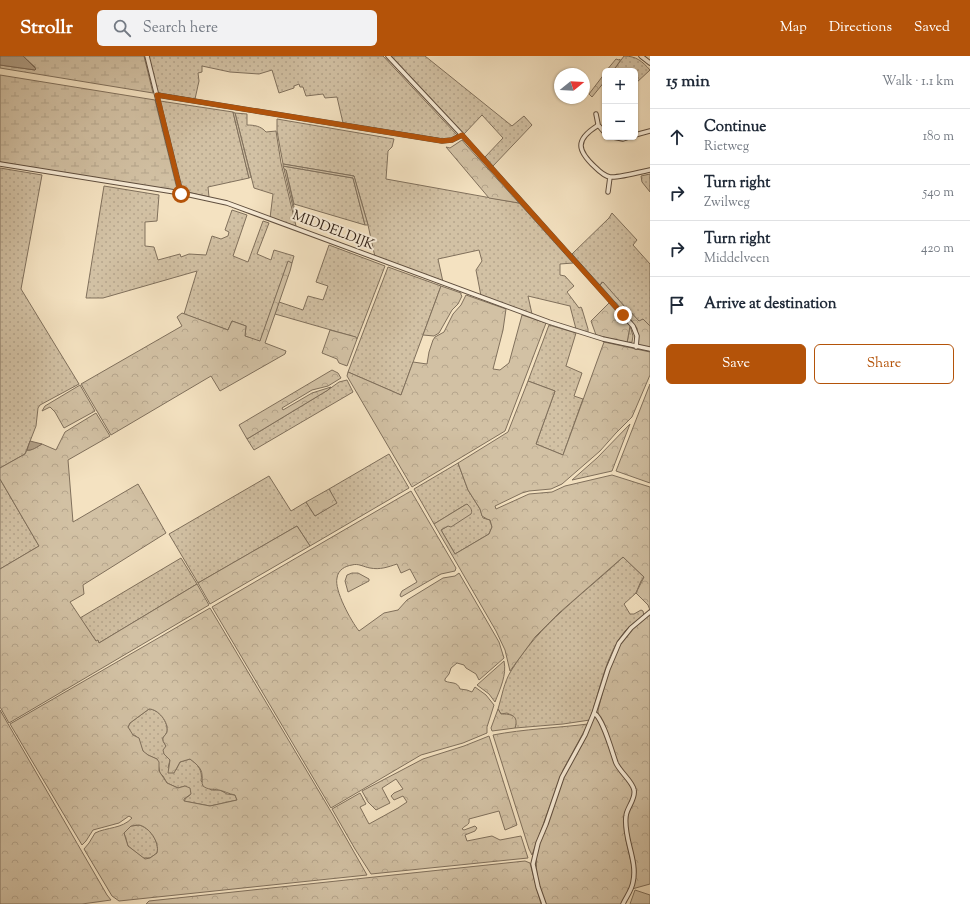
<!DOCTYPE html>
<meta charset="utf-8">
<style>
body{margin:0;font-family:"Sorts Mill Goudy",serif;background:#f2f2f3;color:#1f2937}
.controls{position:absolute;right:12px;top:12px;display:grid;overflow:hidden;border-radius:6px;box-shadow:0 1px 3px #0004}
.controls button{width:36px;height:36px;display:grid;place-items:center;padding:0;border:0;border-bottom:1px solid #e0e1e3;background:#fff;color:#1f2937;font:20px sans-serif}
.compass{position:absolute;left:554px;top:12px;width:36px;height:36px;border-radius:50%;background:#fff;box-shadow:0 1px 3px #0004;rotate:72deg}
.stop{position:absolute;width:12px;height:12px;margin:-9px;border:3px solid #b45309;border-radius:50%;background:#fff}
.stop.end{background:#b45309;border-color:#fff;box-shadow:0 1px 4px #0008}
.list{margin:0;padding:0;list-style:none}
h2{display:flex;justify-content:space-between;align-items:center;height:52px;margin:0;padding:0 16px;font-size:17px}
h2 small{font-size:13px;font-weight:400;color:#747a83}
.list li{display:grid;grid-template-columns:26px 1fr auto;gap:12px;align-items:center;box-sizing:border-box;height:56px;padding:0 16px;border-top:1px solid #e0e1e3}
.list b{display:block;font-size:15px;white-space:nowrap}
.list p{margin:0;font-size:13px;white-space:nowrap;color:#747a83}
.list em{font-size:13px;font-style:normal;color:#747a83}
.actions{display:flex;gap:8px;padding:12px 16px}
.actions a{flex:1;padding:9px 0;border:1px solid #b45309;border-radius:6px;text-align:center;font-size:14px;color:#b45309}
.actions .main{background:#b45309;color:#fff}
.icon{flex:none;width:22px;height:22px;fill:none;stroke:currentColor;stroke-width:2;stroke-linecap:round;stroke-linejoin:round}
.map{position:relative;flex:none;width:650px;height:848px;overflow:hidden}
header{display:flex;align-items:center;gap:24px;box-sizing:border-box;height:56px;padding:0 20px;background:#b45309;color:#fff}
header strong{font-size:19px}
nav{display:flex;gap:22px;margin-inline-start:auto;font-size:14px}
.search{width:280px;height:36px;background:#f2f2f3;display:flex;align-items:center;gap:10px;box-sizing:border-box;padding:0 14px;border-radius:6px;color:#747a83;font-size:15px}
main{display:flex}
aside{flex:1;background:#fff}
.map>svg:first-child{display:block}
.grass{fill:url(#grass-dots);stroke:#80705c}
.forest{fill:url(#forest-crowns);stroke:#80705c;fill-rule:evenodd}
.wetland{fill:url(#wetland-marsh);stroke:#80705c}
.pitch{fill:#d2c1a4;stroke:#80705c}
.water{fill:#b19f86;stroke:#7d6b58}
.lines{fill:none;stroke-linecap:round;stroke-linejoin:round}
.street-casing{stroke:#604f3f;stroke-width:5.5}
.street{stroke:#f8ecd7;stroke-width:3.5}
.route{stroke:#b45309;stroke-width:5}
.labels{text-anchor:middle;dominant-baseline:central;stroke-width:4;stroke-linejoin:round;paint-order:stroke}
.street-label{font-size:14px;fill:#2e1e14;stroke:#f8ecd7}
</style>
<header>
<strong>Strollr</strong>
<div class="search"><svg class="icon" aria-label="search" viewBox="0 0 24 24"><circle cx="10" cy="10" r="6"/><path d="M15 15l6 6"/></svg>Search here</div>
<nav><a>Map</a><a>Directions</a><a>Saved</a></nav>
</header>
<main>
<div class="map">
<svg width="650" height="848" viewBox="0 0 650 848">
<defs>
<pattern id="grass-dots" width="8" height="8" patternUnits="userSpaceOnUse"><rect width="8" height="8" fill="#d2c1a4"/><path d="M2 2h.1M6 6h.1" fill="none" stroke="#b5a58c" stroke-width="1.8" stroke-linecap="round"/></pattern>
<pattern id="forest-crowns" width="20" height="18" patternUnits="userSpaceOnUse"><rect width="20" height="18" fill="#d2c1a4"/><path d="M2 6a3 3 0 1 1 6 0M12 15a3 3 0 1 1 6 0" fill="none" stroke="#b5a58c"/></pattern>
<pattern id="wetland-marsh" width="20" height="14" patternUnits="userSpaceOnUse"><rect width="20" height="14" fill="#d2c1a4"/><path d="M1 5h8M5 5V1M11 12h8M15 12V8" fill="none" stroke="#b5a58c"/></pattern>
</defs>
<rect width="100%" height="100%" fill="#f4e2c1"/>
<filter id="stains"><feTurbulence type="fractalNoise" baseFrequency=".005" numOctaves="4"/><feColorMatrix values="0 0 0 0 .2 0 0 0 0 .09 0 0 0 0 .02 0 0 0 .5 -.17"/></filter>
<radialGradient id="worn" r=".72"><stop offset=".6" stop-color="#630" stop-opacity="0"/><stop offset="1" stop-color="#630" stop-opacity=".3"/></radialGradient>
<path class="grass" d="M148 0H383L457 79 451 83H443L343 67 337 41 325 42 323 38 306 40 303 31H300L299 28 294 30V32L279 37 272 14 259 18 230 16 202 10V16L198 17 199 25 195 43 163 38 157 36Z
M391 0H425L512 70 524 60 532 69 493 110 485 101 503 82 482 59 464 78Z
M624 0C636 0 642 5 650 14L635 28V15H613Z
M160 45 233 56 249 122 208 131 209 141 182 135Z
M235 57 247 58V69C254 69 261 70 266 76L276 75 281 107 296 170 270 162 273 138 254 132Z
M277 63 394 83 392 91 388 95 386 123 519 147 573 207 560 208V219L565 220 574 230 567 236 579 252 581 251 582 253 588 273V277L576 273 570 250 528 240 532 258 481 240 476 214 482 205 479 194 438 203 443 226 375 201 368 169 354 120 283 108 277 75Z
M283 110 353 122 365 169 294 148 286 114 284 113Z
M0 112 42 119 21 233 79 328 40 349 38 352 36 370 25 398 0 412Z
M650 118V136L642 126 641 120Z
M104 130 159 139 157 165 145 166V190L154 191 158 204 180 198 181 201 189 198 206 199 212 180 221 183 228 180 229 176 225 174 232 154 247 159 233 200 248 206 263 165 269 167 257 198 271 204 274 194 294 200 292 207 288 206 260 286 245 280 246 270 232 265 228 274 184 258 197 215 103 242H86Z
M612 157 637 184 633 189 650 208V270L643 263 639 266 628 253 624 256 622 254 625 251 602 226 600 229 572 198 609 162Z
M329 189 385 210 357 283 352 280 275 258 279 246 303 254 308 240 323 244 328 230 316 226Z
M388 211 441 230 401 339 348 316Z
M549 269 576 277 566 310 582 317 574 340 583 343 563 399 536 388 555 335 528 325Z
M630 270 633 280 632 286 630 287H627Z
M347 324 353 336 254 394 247 383 328 334 339 326Z
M389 398 409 432 310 490 297 470 198 527 169 478 269 420 291 455 306 446 315 460 336 447 329 433Z
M458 407 468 434 480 453 483 462 490 464 492 471 489 478 455 498 441 474 448 470 469 450 467 449H465L434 468 414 433Z
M0 423 39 490 0 513Z
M623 501 644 521 641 525 636 537 624 548 630 558H634L641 554 643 555 644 560C637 564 631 569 625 575 606 597 599 637 590 664L563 668 515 672 516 668 513 660 507 657 501 658 498 653C502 640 504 626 511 615 539 568 584 538 623 501Z
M181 502 197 528 99 587 96 585 80 562Z
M149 653C158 653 169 666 167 676 166 679 162 681 163 684 163 686 165 688 166 690L164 698 170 704 168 712 176 714 180 706 190 703C198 708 203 715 201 725L211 734H220L227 738 235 739 237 744 210 750 184 745 186 742 190 739 185 730 178 732 167 727 163 720 160 717 157 703C152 701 146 699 143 695 140 691 140 685 136 680 131 679 130 676 128 671L130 667Z
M139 769C149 771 160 786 157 797L150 802H143L128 790 124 777 131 770Z"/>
<path class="forest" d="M616 3 619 4 620 3V5L613 15H606Z
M605 17V25L592 41 589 38Z
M233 56 235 57 251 121 249 122Z
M462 84 467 90 519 147 489 142 446 91 450 92Z
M283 108 354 120 368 169H365L353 122 283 110Z
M284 113 286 114 296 160H295Z
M288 205 292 207 290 215 265 287 286 295 285 298 220 335 211 320 111 379 81 328 182 270 177 261 182 257 228 274 232 265 246 270 245 280 260 285Z
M603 226 625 251 622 254 600 229Z
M441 230 461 237V239L462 240 458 248 452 254 439 277 434 280 423 279Z
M466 239 506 253 503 274 493 313 500 314 509 307 522 259 546 267 505 375 412 431 347 320 348 316 401 339 413 306 427 308 429 296 433 284 435 281 444 276 453 258 461 249Z
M609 247 630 270 627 287 596 279 591 265Z
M628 253 639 265 643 263 650 270V292L639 289 638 288 637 272 624 256Z
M330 274 356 281 357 283 347 310 339 307 337 303 322 297Z
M604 286 650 296V319L632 361 616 377 600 395 562 428 551 433 529 435 522 437 495 450 496 453 529 438 552 436 565 430 612 419 650 431V554L648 549 636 537 644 521 623 501 559 557 535 581 510 615 505 594 496 575 434 468 465 449 467 448C470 451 473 454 471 458L451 471 448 470 441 474 455 498 489 478 492 471 490 464 487 463 482 460 480 453 468 434 458 407 508 376 528 325 555 335 536 388 563 399Z
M332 314 338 317 341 322 328 330 312 334 282 352 283 354 312 337 331 331 328 334 247 383 239 369Z
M650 328V427L616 415Z
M80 329 95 355 64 372 55 356 50 351 42 355 45 350Z
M96 357 110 380 68 404 73 466 138 428 166 477 83 529 84 538 70 546 96 585 98 584 99 587 197 528 209 549 9 667 0 651V513L39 490 0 423V412L25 398 27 394H30L42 388 56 394 65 376Z
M630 368 612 415 572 424 597 402Z
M329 433 337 447 315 460 306 446Z
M411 435 456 512 455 515 441 518 401 541 400 539 402 535 417 526 410 513 401 517 397 508C388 511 380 514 370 512 364 511 358 507 352 509 345 510 338 514 337 522 334 534 351 565 359 575L384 557 398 554 407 544 443 522 455 520 459 517 499 586 504 602 479 624 476 618 466 612 464 609 457 607 451 612 449 618 445 623V625C452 628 457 625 460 633L467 634 472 636 475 631 486 639 494 649 487 671V677L463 687 421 699 331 752 212 551Z
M297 470 310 490 210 548 198 527Z
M352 517H358L369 523V525L348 536 345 525 347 519Z
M210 552 333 759 367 819 119 845 112 840 84 793 89 787 95 777C107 771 122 773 132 762L129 760 119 767 93 774 86 785 82 789 10 668ZM149 653C158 653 169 666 167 676 166 679 162 681 163 684 163 686 165 688 166 690L163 694 164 698 170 704 168 717H174L180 706 190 703C195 707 202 712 202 719 203 724 201 726 203 730 208 734 213 733 219 734 224 735 229 738 235 739L237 744 210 750 184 745V743L191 738 190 732 185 730 178 732 167 727 159 715V706L157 703 148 699 143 695 139 682 133 679 128 671 130 667ZM139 769C149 771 160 786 157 797L150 802 145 803 128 790 124 777 131 770Z
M650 558V828L632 833 636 815 635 807 627 770 628 757 636 736 633 728 618 709 598 659V654C605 629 610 599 627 579 633 571 642 565 650 558Z
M504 605C507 619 500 633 495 646L489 638 477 629Z
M498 653 501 658C511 658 519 659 515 672L492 675 491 672Z
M0 654 107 839 111 844 82 848H0Z
M594 660H596L608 686 614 706 633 734 632 743 625 756 624 764 626 784 633 815 632 828 622 848H546C537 831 534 808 538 789L561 727Z
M588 668 563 714 532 799 529 793 493 679C524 673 556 672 588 668Z
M489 680 517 769 505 774 499 755 469 763C470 770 466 768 462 773L464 774 475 770 477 772 475 775 465 779 467 785 492 780 500 784 521 780 528 802 371 818 355 793 332 753 360 737 366 748 360 751 369 768 398 752 407 746 403 740 394 744 391 740 394 737 403 733 396 723 382 732 390 747 376 754 368 746 362 735 423 703 464 690Z
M525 805 530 807 541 848H146L149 845Z"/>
<path class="wetland" d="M23 0H144L153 37 0 12V9L35 14V11Z
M0 19 155 44 177 133 175 134 128 128 0 106Z"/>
<path class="pitch" d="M635 834 650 839V848H630Z"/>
<path class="water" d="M0 0H23L36 13 35 14 0 9Z
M30 385 42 388C37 391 32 395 27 394Z"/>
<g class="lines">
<g class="street-casing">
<path id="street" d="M147 0 181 137
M388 0 462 79 633 270 637 280 636 291
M641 0 650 7
M157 39 442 85 452 84 462 79
M596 58 598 68 597 70
M597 70C575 84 577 94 595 111 599 115 604 120 610 121 618 122 641 116 650 114
M597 70H599L605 77
M635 79 650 75
M613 81 623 83 629 81
M0 108 181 137 227 147 549 266 603 283 650 293
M608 136 610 121
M594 657C603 662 612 696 616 707 620 716 633 726 634 734 636 743 627 751 626 760 623 782 638 804 633 826 632 834 626 841 623 848
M544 848 538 831 533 808 538 787 546 768 562 721 585 679 594 657 608 613 619 587 631 572 650 556"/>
</g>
<use href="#street" class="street"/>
</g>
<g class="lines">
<path class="route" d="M181 138 157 39 442 85 452 84 462 79 623 259"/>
</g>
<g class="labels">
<g class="street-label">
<text transform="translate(333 175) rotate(21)">MIDDELDIJK</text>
</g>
</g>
<rect width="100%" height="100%" filter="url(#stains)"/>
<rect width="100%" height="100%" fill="url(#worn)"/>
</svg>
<div class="controls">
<button>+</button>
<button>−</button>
</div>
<svg class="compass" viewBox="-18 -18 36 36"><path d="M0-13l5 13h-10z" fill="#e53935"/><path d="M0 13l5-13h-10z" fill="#747a83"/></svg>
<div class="stop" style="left:181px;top:138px"></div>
<div class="stop end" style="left:623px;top:259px"></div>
</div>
<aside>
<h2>15 min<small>Walk · 1.1 km</small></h2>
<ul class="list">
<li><svg class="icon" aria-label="ahead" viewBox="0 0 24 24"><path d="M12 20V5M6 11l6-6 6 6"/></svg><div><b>Continue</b><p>Rietweg</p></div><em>180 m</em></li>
<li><svg class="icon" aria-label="right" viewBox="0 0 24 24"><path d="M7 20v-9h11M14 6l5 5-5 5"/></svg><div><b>Turn right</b><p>Zwilweg</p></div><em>540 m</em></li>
<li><svg class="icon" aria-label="right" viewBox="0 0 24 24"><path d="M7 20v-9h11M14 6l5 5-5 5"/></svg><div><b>Turn right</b><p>Middelveen</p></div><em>420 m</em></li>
<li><svg class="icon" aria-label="arrive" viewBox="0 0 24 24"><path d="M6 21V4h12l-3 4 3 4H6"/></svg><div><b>Arrive at destination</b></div></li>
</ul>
<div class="actions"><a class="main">Save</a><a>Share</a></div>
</aside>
</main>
